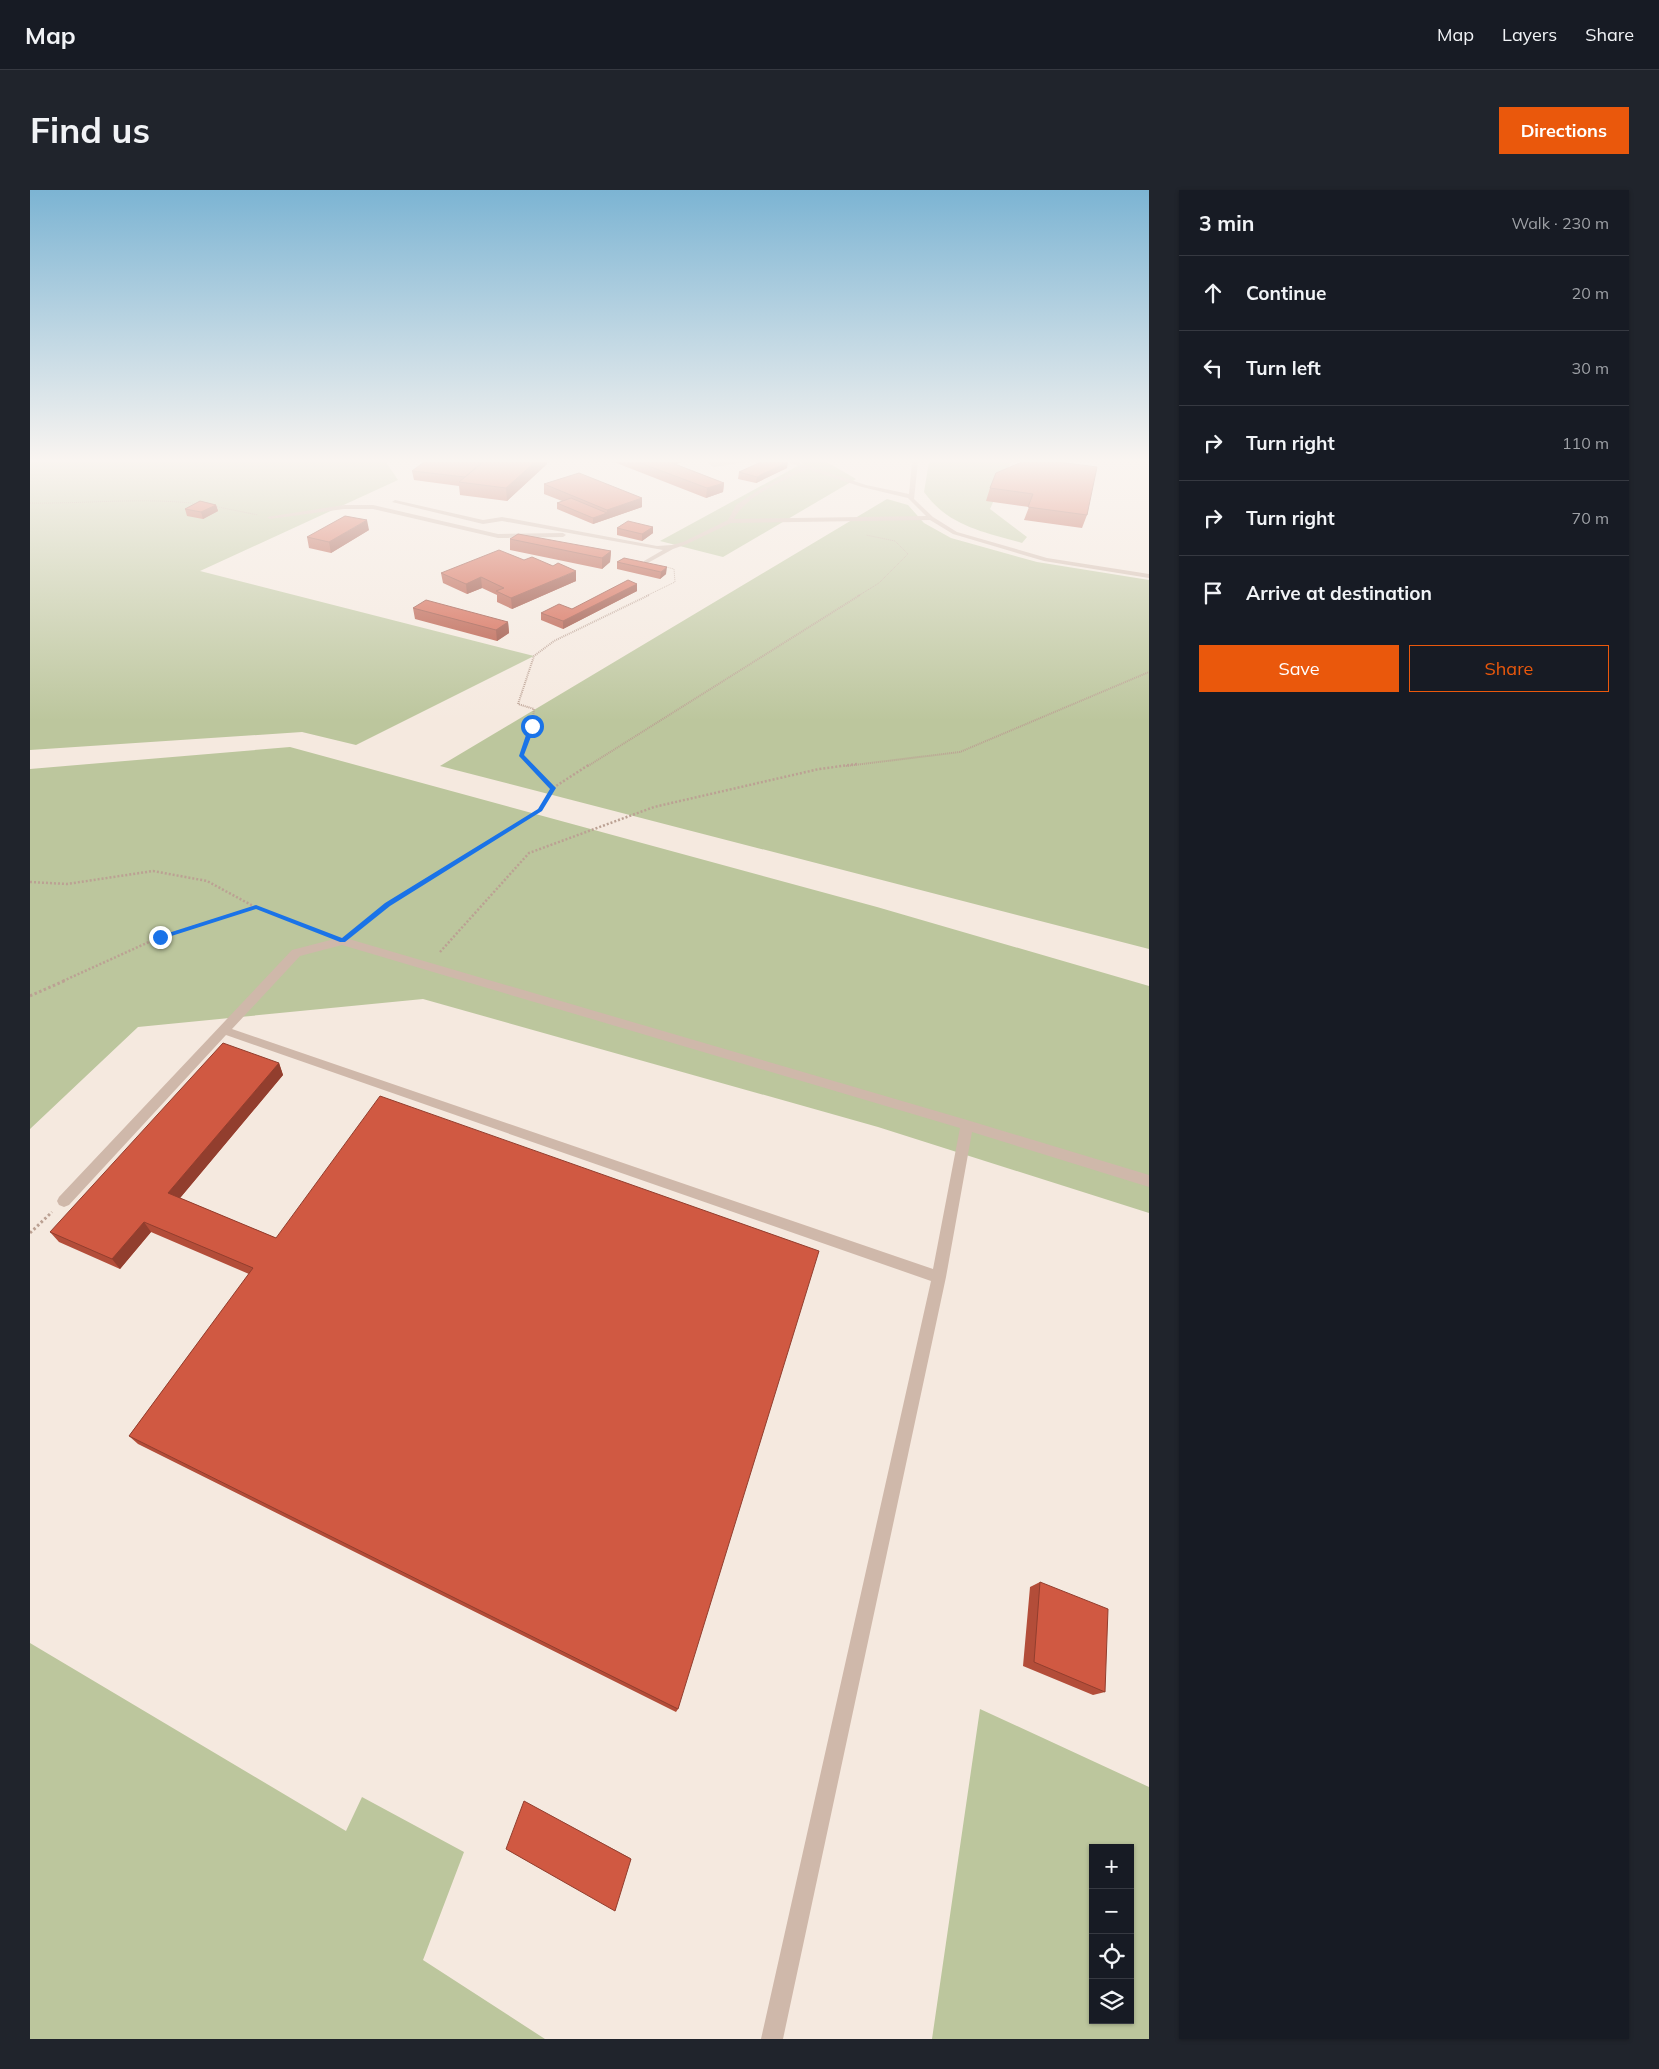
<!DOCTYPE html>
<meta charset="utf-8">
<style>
body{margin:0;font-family:Mulish,sans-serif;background:#20242c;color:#f1f3f6}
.controls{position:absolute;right:15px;bottom:15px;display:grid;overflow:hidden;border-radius:0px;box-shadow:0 1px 4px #0004}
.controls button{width:45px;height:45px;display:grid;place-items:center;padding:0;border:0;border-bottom:1px solid #363941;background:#171b24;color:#f1f3f6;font:25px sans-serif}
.stop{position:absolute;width:15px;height:15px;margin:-11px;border:4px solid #1a73e8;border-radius:50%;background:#fff}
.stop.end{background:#1a73e8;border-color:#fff;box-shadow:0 1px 5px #0008}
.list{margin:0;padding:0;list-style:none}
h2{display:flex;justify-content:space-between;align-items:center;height:65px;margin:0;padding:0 20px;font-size:21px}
h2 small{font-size:16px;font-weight:400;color:#9ea1a6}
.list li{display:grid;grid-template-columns:32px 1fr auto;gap:15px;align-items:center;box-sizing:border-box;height:75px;padding:0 20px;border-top:1px solid #363941}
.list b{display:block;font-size:19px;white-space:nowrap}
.list em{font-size:16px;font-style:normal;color:#9ea1a6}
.actions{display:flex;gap:10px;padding:15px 20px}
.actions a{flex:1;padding:11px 0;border:1px solid #ea580c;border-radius:0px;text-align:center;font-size:18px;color:#ea580c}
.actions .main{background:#ea580c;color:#fff}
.icon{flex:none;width:28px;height:28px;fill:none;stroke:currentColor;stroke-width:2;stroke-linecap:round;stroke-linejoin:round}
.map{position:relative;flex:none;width:1119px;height:1849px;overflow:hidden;border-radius:0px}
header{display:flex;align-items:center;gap:30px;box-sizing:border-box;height:70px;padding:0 25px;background:#171b24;border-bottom:1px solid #363941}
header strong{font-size:24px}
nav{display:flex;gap:28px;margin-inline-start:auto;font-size:18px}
.intro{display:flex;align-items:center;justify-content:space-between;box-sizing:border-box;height:120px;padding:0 30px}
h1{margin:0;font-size:35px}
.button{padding:12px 22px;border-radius:0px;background:#ea580c;color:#fff;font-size:18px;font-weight:700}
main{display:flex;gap:30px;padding:0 30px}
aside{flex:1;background:#171b24;border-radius:0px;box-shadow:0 1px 4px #0004}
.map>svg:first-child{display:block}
.green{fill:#bcc69d;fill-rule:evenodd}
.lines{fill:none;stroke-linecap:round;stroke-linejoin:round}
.path-far3{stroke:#bba193;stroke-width:1;stroke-dasharray:1 1;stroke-linecap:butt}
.path-far2{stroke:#bba193;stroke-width:2;stroke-dasharray:1 1;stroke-linecap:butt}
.path-far1{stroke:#bba193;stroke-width:2.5;stroke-dasharray:2 2;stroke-linecap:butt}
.path{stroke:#bba193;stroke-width:3;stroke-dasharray:2.5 2.5;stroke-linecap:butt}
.minor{fill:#cfb8aa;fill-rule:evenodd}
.wall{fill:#b34d39}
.shaded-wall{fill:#923e2e}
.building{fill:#d05942;stroke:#923e2e}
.route{fill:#1a73e8}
</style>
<header>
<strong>Map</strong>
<nav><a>Map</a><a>Layers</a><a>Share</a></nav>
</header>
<div class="intro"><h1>Find us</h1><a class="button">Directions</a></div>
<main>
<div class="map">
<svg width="1119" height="1849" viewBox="0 0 1119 1849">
<rect width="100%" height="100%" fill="#f5e9df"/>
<path class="green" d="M0 272H356L368 290 170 381 504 466 326 555 272 542 0 560Z
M775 272H797L826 289 693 367 630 351Z
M899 272H981L960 319 997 347 992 353C954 342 918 336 894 302Z
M857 309 878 315 894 333 921 348 1007 372 1119 390V759L410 576Z
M260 557 847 717 1119 796V1023L848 937 393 809 108 837 0 939V579Z
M0 1453 316 1641 332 1607 434 1662 393 1770 515 1849H0Z
M950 1519 1119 1597V1849H902ZM1063 1658H1100V1830H1063Z"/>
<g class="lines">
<path class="path-far3" d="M0 313C56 314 114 307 169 314
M183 316 228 325
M616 406 645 392 644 379 636 377
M828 406 849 393 878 364 865 351 836 345"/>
<path class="path-far2" d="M501 576 491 566 502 536 504 519 488 514 504 466 524 451 619 405
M558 576 830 405
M816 576 930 562 1119 482"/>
<path class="path-far1" d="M523 598 560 574
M0 692 37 694 123 681 177 691 225 717
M327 739 357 714 510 620 523 598 499 574
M410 762 499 663 624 617 789 579 827 574
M33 791 130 747 226 717 287 741"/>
<path class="path" d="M0 806 36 790
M0 1043 22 1022"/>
<path class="minor" d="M676 272H716L684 277Z
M758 272H766L836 295 879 304 882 272H888L884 309 903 327 927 342 1017 368 1119 384V388L1014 371 923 344 900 330 701 333 657 354 643 359 616 374 614 373V371L633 360 472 331 453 334 362 312 365 310 453 330 472 327 627 356 642 355 653 352 698 330 706 315 727 301 771 277ZM777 279 832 297 878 308 896 326 704 329C717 304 752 292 777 279Z
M314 315H343L468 344 533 343 536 345 533 347 468 348 343 319H314L240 329 237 327Z
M312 747 937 930 1119 985V997L942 942 916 1087 753 1849H731L901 1091 196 845 39 1015 34 1017 29 1015 27 1011 29 1007 262 760ZM312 755 930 938 903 1079 202 839 270 766Z"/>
</g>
<path class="wall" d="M584 272H652L646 274 694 293 693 302 676 308Z
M517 274 477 311 430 305 429 296 384 290 382 281Z
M757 278 726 293 708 289 709 282Z
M966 283 1057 325 1052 338 994 330 999 317 956 311 960 298Z
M514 294 612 308V317L563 334 527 319V313L532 311 514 304Z
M186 315 188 321 173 329 157 326 155 319Z
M623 337V343L612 351 587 345V338Z
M339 340 301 363 279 358 277 347Z
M480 349 581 361 580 372 572 379 480 360Z
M594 368 636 384 630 389 587 379V372Z
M411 383 546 391 482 419 467 412V405L452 398 437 404 413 393Z
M607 394V401L533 439 511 430V423L542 419Z
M383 418 478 432 479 443 467 451 385 429Z
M249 873 253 885 150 1008 246 1048 648 1519 646 1522 108 1254 99 1246 219 1084 121 1042 90 1079 29 1052 20 1042Z
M1010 1392 1075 1502 1063 1505 993 1476 1000 1397Z"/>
<path class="shaded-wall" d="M505 272H517V274L477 311 476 298Z
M638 272H652L637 277Z
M757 272H758L757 278 726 293 727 287Z
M694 293 693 302 676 308 677 298Z
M612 308V317L563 334V328L577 323V320Z
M186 315 188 321 173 329 171 322Z
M337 330 339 340 301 363 299 352Z
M623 337V343L612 351V344Z
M581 361 580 372 572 379V368Z
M637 377 636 384 630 389 631 382Z
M546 381V391L482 419 481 408Z
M451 387 452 398 437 404 436 394Z
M607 394V401L533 439V431Z
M478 432 479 443 467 451 466 440Z
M249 873 253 885 145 1014 138 1003Z
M114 1032 121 1042 90 1079 82 1069Z
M494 1611 600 1668 601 1669Z"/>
<path class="building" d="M394 272H453L435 287 382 281Z
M453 272H505L476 298 429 292Z
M608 272H639L694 293 677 298Z
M731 272H757L727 287 709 282Z
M992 272H1029L1067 277 1057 325 998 317 1003 304 960 298 966 283Z
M549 283 612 308 577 320 514 294Z
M541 308 577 323 563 328 527 313Z
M170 311 186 315 171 322 155 319Z
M315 326 337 330 299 352 277 347Z
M598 331 623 337 612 344 587 338Z
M488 344 581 361 572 368 480 349Z
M469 360 494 370 502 367 523 376 528 373 546 381 481 408 466 401 474 398 451 387 436 394 411 383Z
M594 368 637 377 631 382 587 372Z
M598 390 607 394 533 431 511 423 529 414 542 419Z
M396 410 478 432 466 440 383 418Z
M193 853 249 873 138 1003 246 1048 350 906 789 1061 648 1519 99 1246 223 1078 114 1032 82 1069 20 1042Z
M1010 1392 1078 1419 1075 1502 1004 1472Z
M494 1611 601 1669 585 1721 476 1659Z"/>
<linearGradient id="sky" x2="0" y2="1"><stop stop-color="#7cb4d3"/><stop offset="0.51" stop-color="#faf5f1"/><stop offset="1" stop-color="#faf5f1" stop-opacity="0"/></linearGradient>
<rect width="1119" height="531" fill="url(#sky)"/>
<path class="route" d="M502 534 505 536 494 565 526 598 512 621 360 716 315 752H310L226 719 132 749 126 747 226 715 312 748 355 713 508 619 520 599 489 566 499 536Z"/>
</svg>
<div class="controls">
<button>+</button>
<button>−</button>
<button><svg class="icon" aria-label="locate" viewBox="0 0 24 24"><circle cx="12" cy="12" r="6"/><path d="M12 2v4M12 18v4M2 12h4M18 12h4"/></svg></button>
<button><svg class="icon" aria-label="layers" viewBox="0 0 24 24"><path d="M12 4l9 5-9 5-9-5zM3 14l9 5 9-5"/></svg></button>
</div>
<div class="stop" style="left:502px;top:536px"></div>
<div class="stop end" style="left:130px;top:747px"></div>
</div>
<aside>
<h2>3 min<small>Walk · 230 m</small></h2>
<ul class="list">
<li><svg class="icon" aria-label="ahead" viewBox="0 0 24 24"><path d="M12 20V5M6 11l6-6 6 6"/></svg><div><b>Continue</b></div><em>20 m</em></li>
<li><svg class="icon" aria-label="left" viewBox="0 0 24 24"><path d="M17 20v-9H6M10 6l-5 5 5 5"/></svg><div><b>Turn left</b></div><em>30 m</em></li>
<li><svg class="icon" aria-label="right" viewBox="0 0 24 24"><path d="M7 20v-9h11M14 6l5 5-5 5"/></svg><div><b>Turn right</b></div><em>110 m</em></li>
<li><svg class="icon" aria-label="right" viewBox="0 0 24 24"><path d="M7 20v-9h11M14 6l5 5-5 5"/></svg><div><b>Turn right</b></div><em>70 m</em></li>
<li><svg class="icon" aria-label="arrive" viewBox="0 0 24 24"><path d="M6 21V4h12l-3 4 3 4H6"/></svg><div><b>Arrive at destination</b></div></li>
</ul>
<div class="actions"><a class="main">Save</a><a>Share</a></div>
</aside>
</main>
